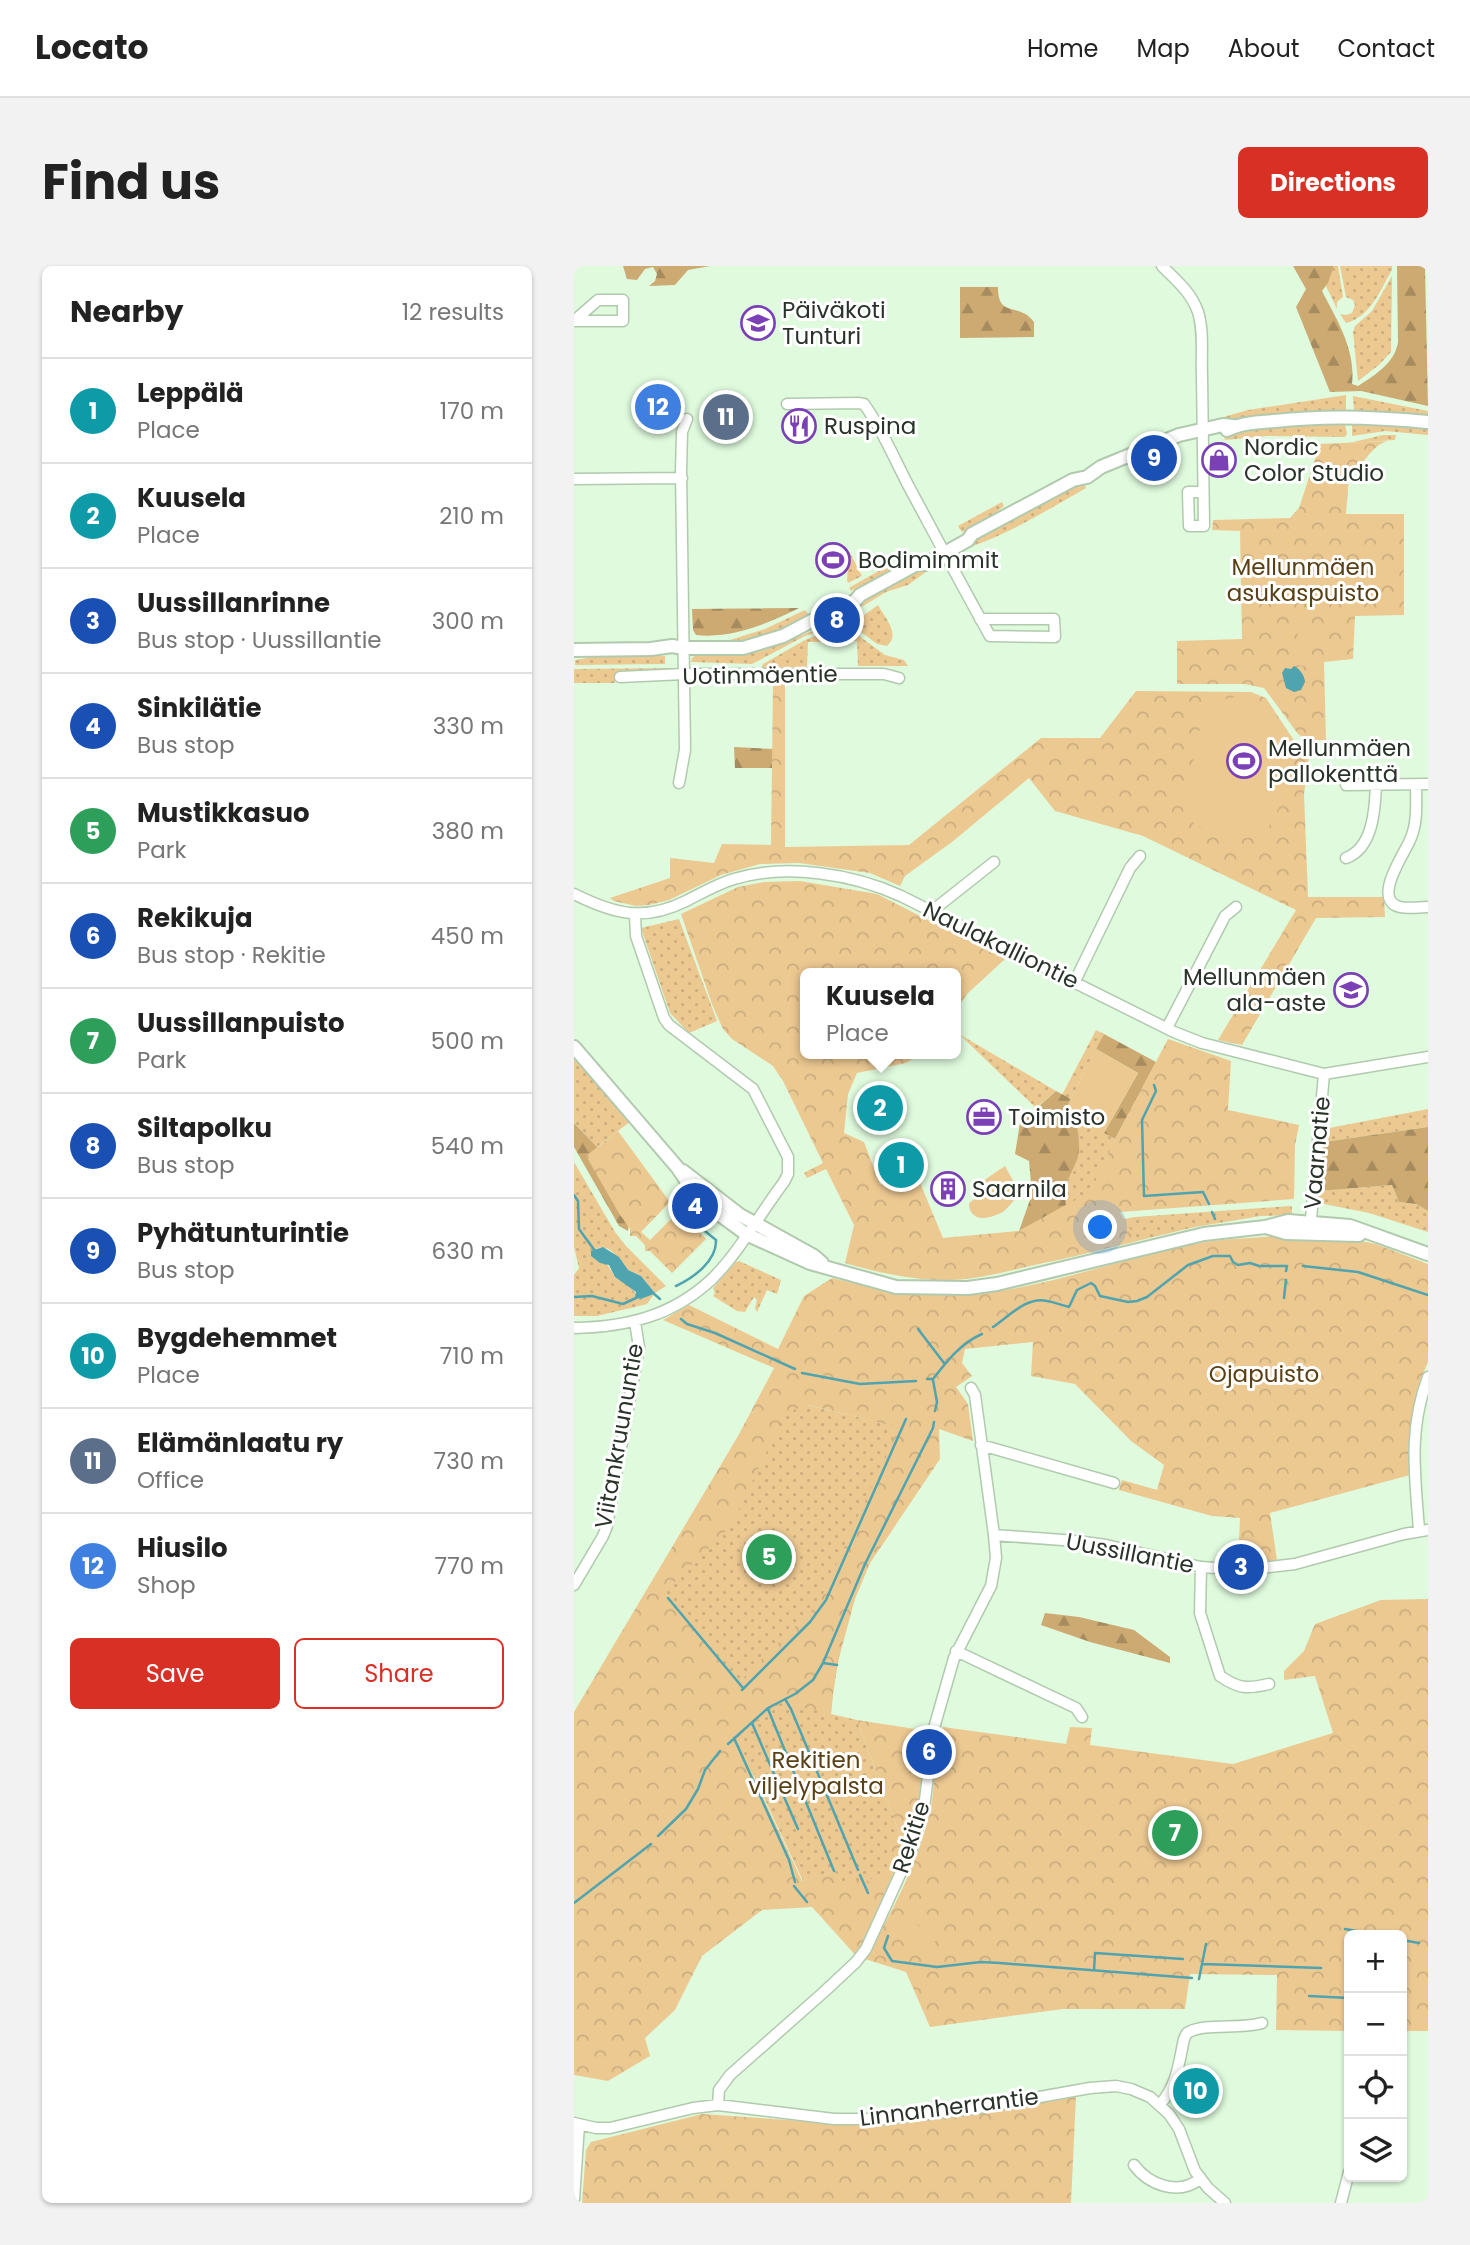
<!DOCTYPE html>
<meta charset="utf-8">
<style>
body{margin:0;font-family:Poppins,sans-serif;background:#f2f2f2;color:#222}
.controls{position:absolute;right:21px;bottom:21px;display:grid;overflow:hidden;border-radius:10px;box-shadow:0 2px 5px #0004}
.controls button{width:63px;height:63px;display:grid;place-items:center;padding:0;border:0;border-bottom:2px solid #e0e0e0;background:#fff;color:#222;font:35px sans-serif}
.you{position:absolute;left:527px;top:962px;width:24px;height:24px;margin:-18px;border:5px solid #fff;border-radius:50%;background:#1a73e8;box-shadow:0 0 0 10px #1a73e833}
.badge{display:grid;place-items:center;width:46px;height:46px;border-radius:50%;background:#d93025;color:#fff;font-size:23px;font-weight:700}
.pin{position:absolute;translate:-50% -50%;border:4px solid #fff;box-shadow:0 2px 7px #0006}
.popup{position:absolute;left:226px;top:702px;width:161px;height:91px;box-sizing:border-box;display:grid;place-content:center;border-radius:10px;background:#fff;filter:drop-shadow(0 2px 5px #0005);font-size:23px;white-space:nowrap;color:#767676}
.popup b{font-size:26px;color:#222}
.popup::after{content:'';position:absolute;left:50%;top:100%;margin-left:-14px;border:14px solid transparent;border-top-color:#fff}
.list{margin:0;padding:0;list-style:none}
h2{display:flex;justify-content:space-between;align-items:center;height:91px;margin:0;padding:0 28px;font-size:30px}
h2 small{font-size:23px;font-weight:400;color:#767676}
.list li{display:grid;grid-template-columns:46px 1fr auto;gap:21px;align-items:center;box-sizing:border-box;height:105px;padding:0 28px;border-top:2px solid #e0e0e0}
.list b{display:block;font-size:26px;white-space:nowrap}
.list p{margin:0;font-size:23px;white-space:nowrap;color:#767676}
.list em{font-size:23px;font-style:normal;color:#767676}
.actions{display:flex;gap:14px;padding:21px 28px}
.actions a{flex:1;padding:16px 0;border:2px solid #d93025;border-radius:10px;text-align:center;font-size:24px;color:#d93025}
.actions .main{background:#d93025;color:#fff}
.icon{flex:none;width:38px;height:38px;fill:none;stroke:currentColor;stroke-width:2;stroke-linecap:round;stroke-linejoin:round}
.map{position:relative;flex:none;width:854px;height:1937px;overflow:hidden;border-radius:10px}
header{display:flex;align-items:center;gap:42px;box-sizing:border-box;height:98px;padding:0 35px;background:#fff;border-bottom:2px solid #e0e0e0}
header strong{font-size:33px}
nav{display:flex;gap:38px;margin-inline-start:auto;font-size:24px}
.intro{display:flex;align-items:center;justify-content:space-between;box-sizing:border-box;height:168px;padding:0 42px}
h1{margin:0;font-size:49px}
.button{padding:18px 32px;border-radius:10px;background:#d93025;color:#fff;font-size:24px;font-weight:700}
main{display:flex;gap:42px;padding:0 42px}
aside{flex:1;background:#fff;border-radius:10px;box-shadow:0 2px 5px #0004}
.map>svg:first-child{display:block}
.grass{fill:url(#grass-dots)}
.forest{fill:url(#forest-firs)}
.park{fill:url(#park-crowns);fill-rule:evenodd}
.pitch{fill:#edc992}
.water{fill:#4fa4af}
.lines{fill:none;stroke-linecap:round;stroke-linejoin:round}
.stream{stroke:#4fa4af;stroke-width:2.5}
.minor-casing{stroke:#b1caae;stroke-width:13}
.major-casing{stroke:#b1caae;stroke-width:16}
.minor{stroke:#fff;stroke-width:10}
.major{stroke:#fff;stroke-width:12}
.labels{text-anchor:middle;dominant-baseline:central;stroke-width:6;stroke-linejoin:round;paint-order:stroke}
.poi-label{font-size:23px;fill:#293329;stroke:#fff;text-anchor:start}
.park-label{font-size:23px;fill:#5a4115;stroke:#fff}
.street-label{font-size:23px;fill:#293329;stroke:#fff}
</style>
<header>
<strong>Locato</strong>
<nav><a>Home</a><a>Map</a><a>About</a><a>Contact</a></nav>
</header>
<div class="intro"><h1>Find us</h1><a class="button">Directions</a></div>
<main>
<aside>
<h2>Nearby<small>12 results</small></h2>
<ul class="list">
<li><span class="badge" style="background:#0f9aa8">1</span><div><b>Leppälä</b><p>Place</p></div><em>170 m</em></li>
<li><span class="badge" style="background:#0f9aa8">2</span><div><b>Kuusela</b><p>Place</p></div><em>210 m</em></li>
<li><span class="badge" style="background:#1a4fb4">3</span><div><b>Uussillanrinne</b><p>Bus stop · Uussillantie</p></div><em>300 m</em></li>
<li><span class="badge" style="background:#1a4fb4">4</span><div><b>Sinkilätie</b><p>Bus stop</p></div><em>330 m</em></li>
<li><span class="badge" style="background:#2e9e5b">5</span><div><b>Mustikkasuo</b><p>Park</p></div><em>380 m</em></li>
<li><span class="badge" style="background:#1a4fb4">6</span><div><b>Rekikuja</b><p>Bus stop · Rekitie</p></div><em>450 m</em></li>
<li><span class="badge" style="background:#2e9e5b">7</span><div><b>Uussillanpuisto</b><p>Park</p></div><em>500 m</em></li>
<li><span class="badge" style="background:#1a4fb4">8</span><div><b>Siltapolku</b><p>Bus stop</p></div><em>540 m</em></li>
<li><span class="badge" style="background:#1a4fb4">9</span><div><b>Pyhätunturintie</b><p>Bus stop</p></div><em>630 m</em></li>
<li><span class="badge" style="background:#0f9aa8">10</span><div><b>Bygdehemmet</b><p>Place</p></div><em>710 m</em></li>
<li><span class="badge" style="background:#5c6f8a">11</span><div><b>Elämänlaatu ry</b><p>Office</p></div><em>730 m</em></li>
<li><span class="badge" style="background:#3f7fe0">12</span><div><b>Hiusilo</b><p>Shop</p></div><em>770 m</em></li>
</ul>
<div class="actions"><a class="main">Save</a><a>Share</a></div>
</aside>
<div class="map">
<svg width="854" height="1937" viewBox="0 0 854 1937">
<defs>
<pattern id="grass-dots" width="8" height="8" patternUnits="userSpaceOnUse" patternTransform="scale(1.75)"><rect width="8" height="8" fill="#edc992"/><path d="M2 2h.1M6 6h.1" fill="none" stroke="#cbad7e" stroke-width="1.8" stroke-linecap="round"/></pattern>
<pattern id="forest-firs" width="22" height="20" patternUnits="userSpaceOnUse" patternTransform="scale(1.75)"><rect width="22" height="20" fill="#cdaa72"/><path d="M5 1l3.5 6h-7zM16 11l3.5 6h-7z" fill="#a68b5e"/></pattern>
<pattern id="park-crowns" width="20" height="18" patternUnits="userSpaceOnUse" patternTransform="scale(1.75)"><rect width="20" height="18" fill="#edc992"/><path d="M2 6a3 3 0 1 1 6 0M12 15a3 3 0 1 1 6 0" fill="none" stroke="#cbad7e"/></pattern>
</defs>
<rect width="100%" height="100%" fill="#dffadd"/>
<path class="grass" d="M760 0H764L769 31 763 36V43L752 20Z
M766 0H818V4C806 24 797 51 772 57L766 48 772 49 778 47 781 39 779 34 772 31Z
M818 10 817 86 805 99 784 115 779 66 781 60 798 45Z
M772 129V144L731 145 646 156V152L674 144Z
M779 130 854 145V150L780 144Z
M771 158 773 168 771 171 692 170 651 174 650 170 699 161Z
M778 158 854 163V169L811 165 778 170Z
M809 169H822L821 174 775 177Z
M509 215 512 222C475 243 437 267 396 281L394 278Z
M428 236 430 240 414 253 388 266 384 260Z
M275 285 288 310 274 317 273 314Z
M317 298 320 303 277 325 275 322 278 320Z
M352 300 356 303 334 319 312 326 286 342 283 337Z
M304 339C311 352 327 368 313 380L303 378 279 360 277 354 283 349 286 352Z
M231 344 234 348C198 374 169 375 125 377L156 374 191 363Z
M266 360 273 361 311 389 330 394 334 400H284L283 375 234 376 233 401 187 402 189 398 231 374Z
M248 361 249 364 231 370 178 398 117 396 118 392 122 389H168L191 384Z
M91 390V398L1 399V394L19 391Z
M100 402 94 406 41 408V417H0V403Z
M105 653 143 755 115 767 96 747 67 662Z
M522 764 530 768 497 833 488 829Z
M385 768 482 825 462 842Z
M0 788 57 855 23 881 0 857Z
M854 843V861L750 876V863Z
M502 851 541 873 509 945 445 965 492 939C489 922 495 911 501 896 506 883 504 864 502 851Z
M0 896 41 966 52 980 92 1020 81 1027C76 1021 71 1014 65 1009 62 1007 57 1006 54 1004 42 997 42 978 23 982L41 1011 56 1021 67 1033 80 1028 73 1038 23 1050H0V1009L5 1002 0 981Z
M818 919 825 936 842 938 854 945V966L795 947 745 937 746 925Z
M716 940 718 941V949L687 950 621 961 476 996 509 960 561 951Z
M165 995 207 1014 203 1028 193 1024 183 1046 181 1042 183 1034 180 1031 171 1046 163 1045 139 1030 141 1027 139 1022 162 996Z
M233 1139 309 1157 332 1150 256 1332 171 1423 124 1413 91 1323 198 1146Z
M320 1262C312 1274 302 1286 295 1298 273 1345 262 1397 257 1448L283 1454 325 1566 320 1602 294 1615H267L260 1605 229 1615 179 1508 146 1462Z"/>
<path class="forest" d="M49 0H136L114 4 101 19 75 20 81 15 83 8 79 1 71 3 63 14 53 13Z
M719 0H760L754 17 748 25C763 54 782 84 778 118L784 120C801 109 821 97 824 76L823 0H854L851 2 854 140 787 125 756 126 722 41 732 23Z
M386 21H424C424 53 444 35 460 56V71L386 72Z
M225 342C193 358 158 373 122 369L119 364 118 343Z
M160 481 199 483V502H161Z
M530 768 582 796 541 873 530 867 564 807 522 783Z
M482 825 497 833 491 845 502 851C503 862 506 874 505 885 502 906 488 912 492 939L445 965 458 928 455 895 441 888 446 857Z
M0 857 23 881 26 901 55 955 54 965 45 960 0 881Z
M854 861V945L842 938 825 936 818 919 746 925 750 876Z
M471 1347 505 1351 560 1364 596 1391V1397L516 1376 467 1359Z"/>
<path class="park" d="M813 175C796 181 789 200 775 211L772 248H830V349L781 350 779 393 750 396 752 474H732L724 468 690 422 670 418H603V375L668 373 666 265 638 264 639 254 716 252 725 242 746 178Z
M199 415H211V581L335 579 467 472H526L562 425 677 426 692 432 721 476 736 483 730 528 734 631H810L811 651 742 652 668 779 644 774 722 644 569 570 481 545 455 512 378 576 331 610 326 620 296 607 225 597 186 598 147 609 95 634 75 639 62 640 40 635 36 632 96 612V592L140 597 148 578 197 579Z
M226 615 303 628 431 693 393 728 381 745V707H231V788H346L332 797 283 807 274 828 270 867 290 876 306 918 344 912 369 972 445 965 516 926 541 873 594 773 657 795 654 844 725 859 721 879 720 933 546 946 563 975C526 984 489 993 452 1001 427 1007 403 1013 378 1014 342 1015 305 1007 271 997L280 959 252 903 233 912 230 907 249 897 209 815 199 800 158 773 149 763 139 741 107 648 164 621 190 616Z
M44 865 96 936 67 966 76 974 105 945 132 973 98 1007 76 985H71V979L62 970H56V963L46 949 12 890Z
M717 969 772 972 802 978 854 998V1096L846 1115 837 1157 835 1174 836 1209 696 1247 703 1294 664 1299 666 1252 638 1250 545 1224 548 1214 583 1224 590 1199 557 1175 501 1118 457 1110 459 1076 391 1083 388 1097 398 1110 382 1121 394 1138 399 1175 365 1163 366 1193 296 1297 281 1333 261 1406 257 1448 207 1437 162 1473 228 1615 260 1605 267 1615H293L320 1602 313 1582 325 1566 283 1454 354 1465 345 1543 336 1580 284 1692 238 1641 188 1644 128 1690 101 1744 71 1772 76 1790 34 1815 0 1809V1446L164 1170 200 1102 89 1054 115 1039 204 1083 230 1030 258 1012C300 1023 341 1031 385 1029 465 1026 547 991 626 977 655 972 687 972 717 969ZM234 1139 324 1161 248 1330 240 1342 165 1416 93 1329V1323L157 1260 211 1147Z
M854 1333V1765H828V1669H775V1765L702 1764 703 1709 616 1708 611 1743H489L356 1761 332 1706 291 1693C319 1644 345 1596 357 1541 362 1515 358 1485 369 1461L492 1478 496 1461 518 1462 516 1479 659 1498 759 1467 741 1410 710 1414V1405L730 1385 741 1358 807 1334Z
M502 1830 497 1937H8L12 1884 17 1876 128 1848 271 1858 318 1856 350 1854Z"/>
<path class="pitch" d="M725 357 739 358 733 400 720 399Z
M673 431 685 434 720 485 717 519 691 568C667 579 624 568 609 546L619 508 618 504C623 480 623 442 651 433 657 431 666 431 673 431Z
M522 783 564 807 530 867 491 845Z
M431 900 446 927C441 932 436 940 430 945 418 953 395 958 395 937L410 926 409 915Z
M325 1646 363 1673 351 1689 313 1662Z"/>
<path class="water" d="M720 400C725 402 731 410 731 416L727 424 720 426 712 422 708 407 711 402 717 403Z
M29 981 45 991 54 1004 67 1010 81 1027 80 1028 67 1033 61 1031 62 1026 41 1011 35 999 26 997 17 990V985Z"/>
<g class="lines">
<path class="stream" d="M580 819 582 825 568 854 570 930 629 926 635 938
M0 929 4 935 5 963 21 985
M638 946 641 953
M729 1000 784 1006 854 1029
M102 1020C119 1012 143 995 142 974L116 953
M79 1027 86 1033
M0 1031 18 1030 49 1038 64 1031
M710 1032 712 1014
M107 1053 113 1058 141 1067 221 1103
M419 1061C434 1051 453 1030 473 1035 480 1036 487 1039 495 1041L503 1024 517 1017 521 1020 526 1030 554 1036 563 1035 573 1031 614 999 639 990H656L659 996 664 999 676 997 685 1000H713L712 1005
M344 1063 370 1097
M228 1107 286 1118 342 1115
M353 1113H359C373 1095 387 1077 408 1068
M359 1114 363 1136 361 1145
M94 1332 169 1422
M249 1397 263 1399
M168 1424 236 1356 252 1334 332 1153
M211 1433 217 1443 284 1604
M194 1443 260 1605
M178 1457 224 1563
M160 1472 215 1594 221 1616
M154 1478 194 1442 221 1428 239 1414 249 1397 291 1298 359 1162 360 1156
M84 1570 112 1543 124 1523 131 1504 146 1485
M286 1609 294 1627
M220 1620 233 1636
M0 1637 77 1578
M771 1663 805 1669
M314 1670 310 1682 318 1695 363 1701 407 1696 426 1697 618 1712
M828 1674 845 1677
M629 1698 747 1702
M520 1704 521 1687 609 1693
M625 1713 632 1678
M735 1730 775 1732"/>
<g class="minor-casing">
<path id="minor" d="M588 0C602 14 617 26 624 46 630 65 627 89 628 110 629 160 629 210 630 260H615L614 226H629
M24 34H49V55H0Z
M213 138 284 137 290 138C308 163 320 192 334 219 361 269 388 320 416 370L481 371 480 353H406
M0 213 108 212
M46 411 110 408H310L325 412
M105 517 111 484 107 205 108 166 113 153
M772 519 854 518
M842 519C842 536 844 557 836 574 831 587 797 634 826 641 835 643 845 641 854 641
M772 592C799 582 801 544 802 519
M0 628C40 648 70 656 112 635 128 627 143 618 160 613 212 597 279 608 327 630L600 766 628 777 750 808 854 791
M358 645 420 596
M501 715 556 602 566 590
M593 762 651 650 662 641
M736 964 750 808
M0 1062C53 1061 99 1050 139 1012 166 985 187 946 210 916L214 908V891L179 823 95 759 90 752 62 670 61 649
M407 1179 540 1217
M845 1264C841 1208 834 1165 854 1111
M420 1269 502 1275 532 1279 627 1301 672 1304 721 1298 830 1268 854 1264
M627 1301 626 1347 646 1410C665 1423 673 1423 695 1418
M0 1319 29 1270 33 1260 65 1081 61 1056
M382 1385 502 1442 508 1451
M586 1838C603 1820 605 1796 610 1773L613 1767C631 1756 665 1764 688 1757
M144 1839 145 1824 156 1809 251 1725 282 1696 292 1683 339 1580 351 1534 360 1462 380 1392 417 1320 422 1292 420 1269 401 1129 397 1122
M0 1857 22 1862H36L119 1842 144 1839 260 1853H312L404 1842 516 1822 542 1820 557 1823 576 1831 595 1848 605 1863 621 1905 634 1922 651 1937
M560 1899C575 1919 604 1930 626 1913
M0 1933 5 1859
M767 1937 775 1906"/>
</g>
<g class="major-casing">
<path id="major" d="M653 164C667 157 685 156 701 155 752 149 803 151 854 156
M0 384 77 383 98 380 110 382H169L209 370 262 342C273 340 280 338 286 329L343 298H351L394 274 398 268 499 214 513 211 527 201 605 169 649 159 660 160
M0 781 103 901 118 923 142 946 172 968 236 997 322 1021 394 1022 423 1018 630 968 691 961 714 955 776 960 854 988
M109 905 166 949 240 990 248 997
M692 961 712 967 785 969"/>
</g>
<use href="#minor" class="minor"/>
<use href="#major" class="major"/>
</g>
<defs>
<g id="school-ring" transform="scale(1.75)"><circle r="9.5" fill="#fff" stroke="#7b40b6" stroke-width="1.5"/><path d="M0-5L7-2L0 1L-7-2ZM-4 1L0 2.5L4 1V4Q0 6-4 4Z" fill="#7b40b6"/></g>
<g id="restaurant-ring" transform="scale(1.75)"><circle r="9.5" fill="#fff" stroke="#7b40b6" stroke-width="1.5"/><path d="M-5-6h1v4h1v-4h1v4h1v-4h1v5L-1.5 .5V6h-2V.5L-5-1ZM5-6V6H3V1.5H1.5Q1.5-4 5-6Z" fill="#7b40b6"/></g>
<g id="shop-ring" transform="scale(1.75)"><circle r="9.5" fill="#fff" stroke="#7b40b6" stroke-width="1.5"/><path d="M-5-2.5h2.3a2.7 3.5 0 0 1 5.4 0H5L5.5 6h-11ZM-1.5-2.5h3a1.5 2.3 0 0 0-3 0Z" fill="#7b40b6"/></g>
<g id="stadium-ring" transform="scale(1.75)"><circle r="9.5" fill="#fff" stroke="#7b40b6" stroke-width="1.5"/><path d="M0-5a6.5 5 0 1 0 0 10a6.5 5 0 1 0 0-10ZM-3.5-1.8h7v3.6h-7Z" fill="#7b40b6"/></g>
<g id="office-ring" transform="scale(1.75)"><circle r="9.5" fill="#fff" stroke="#7b40b6" stroke-width="1.5"/><path d="M-6-3h4V-5.5h4V-3h4V5H-6ZM-1-4.5V-3h2v-1.5ZM-6 0V1H6V0Z" fill="#7b40b6"/></g>
<g id="building-ring" transform="scale(1.75)"><circle r="9.5" fill="#fff" stroke="#7b40b6" stroke-width="1.5"/><path d="M-4-6H4V6H1V3H-1V6H-4ZM-2.5-4.3h1.7v1.8h-1.7ZM.8-4.3h1.7v1.8H.8ZM-2.5-1h1.7V.8h-1.7ZM.8-1h1.7V.8H.8Z" fill="#7b40b6"/></g>
</defs>
<g fill-rule="evenodd">
<use href="#school-ring" x="184" y="57"/>
<use href="#restaurant-ring" x="225" y="160"/>
<use href="#shop-ring" x="645" y="194"/>
<use href="#stadium-ring" x="259" y="294"/>
<use href="#stadium-ring" x="670" y="495"/>
<use href="#school-ring" x="777" y="724"/>
<use href="#office-ring" x="410" y="851"/>
<use href="#building-ring" x="374" y="923"/>
</g>
<g class="labels">
<g class="poi-label">
<text x="208" y="44">Päiväkoti<tspan x="208" dy="26">Tunturi</tspan></text>
<text x="250" y="160">Ruspina</text>
<text x="670" y="181">Nordic<tspan x="670" dy="26">Color Studio</tspan></text>
<text x="284" y="294">Bodimimmit</text>
<text x="694" y="482">Mellunmäen<tspan x="694" dy="26">pallokenttä</tspan></text>
<text x="752" y="711" text-anchor="end">Mellunmäen<tspan x="752" dy="26">ala-aste</tspan></text>
<text x="434" y="851">Toimisto</text>
<text x="398" y="923">Saarnila</text>
</g>
<g class="park-label">
<text x="729" y="301">Mellunmäen<tspan x="729" dy="26">asukaspuisto</tspan></text>
<text x="690" y="1108">Ojapuisto</text>
<text x="242" y="1494">Rekitien<tspan x="242" dy="26">viljelypalsta</tspan></text>
</g>
<g class="street-label">
<text transform="translate(186 409) rotate(-1)">Uotinmäentie</text>
<text transform="translate(427 679) rotate(26)">Naulakalliontie</text>
<text transform="translate(743 887) rotate(-85)">Vaarnatie</text>
<text transform="translate(45 1170) rotate(-80)">Viitankruununtie</text>
<text transform="translate(556 1287) rotate(11)">Uussillantie</text>
<text transform="translate(337 1571) rotate(-72)">Rekitie</text>
<text transform="translate(375 1841) rotate(-7)">Linnanherrantie</text>
</g>
</g>
</svg>
<div class="controls">
<button>+</button>
<button>−</button>
<button><svg class="icon" aria-label="locate" viewBox="0 0 24 24"><circle cx="12" cy="12" r="6"/><path d="M12 2v4M12 18v4M2 12h4M18 12h4"/></svg></button>
<button><svg class="icon" aria-label="layers" viewBox="0 0 24 24"><path d="M12 4l9 5-9 5-9-5zM3 14l9 5 9-5"/></svg></button>
</div>
<div class="you"></div>
<div class="pin badge" style="left:327px;top:899px;background:#0f9aa8">1</div>
<div class="pin badge" style="left:306px;top:842px;background:#0f9aa8">2</div>
<div class="popup"><b>Kuusela</b>Place</div>
<div class="pin badge" style="left:667px;top:1301px;background:#1a4fb4">3</div>
<div class="pin badge" style="left:121px;top:940px;background:#1a4fb4">4</div>
<div class="pin badge" style="left:195px;top:1291px;background:#2e9e5b">5</div>
<div class="pin badge" style="left:355px;top:1486px;background:#1a4fb4">6</div>
<div class="pin badge" style="left:601px;top:1567px;background:#2e9e5b">7</div>
<div class="pin badge" style="left:263px;top:354px;background:#1a4fb4">8</div>
<div class="pin badge" style="left:580px;top:192px;background:#1a4fb4">9</div>
<div class="pin badge" style="left:622px;top:1825px;background:#0f9aa8">10</div>
<div class="pin badge" style="left:152px;top:151px;background:#5c6f8a">11</div>
<div class="pin badge" style="left:84px;top:141px;background:#3f7fe0">12</div>
</div>
</main>
